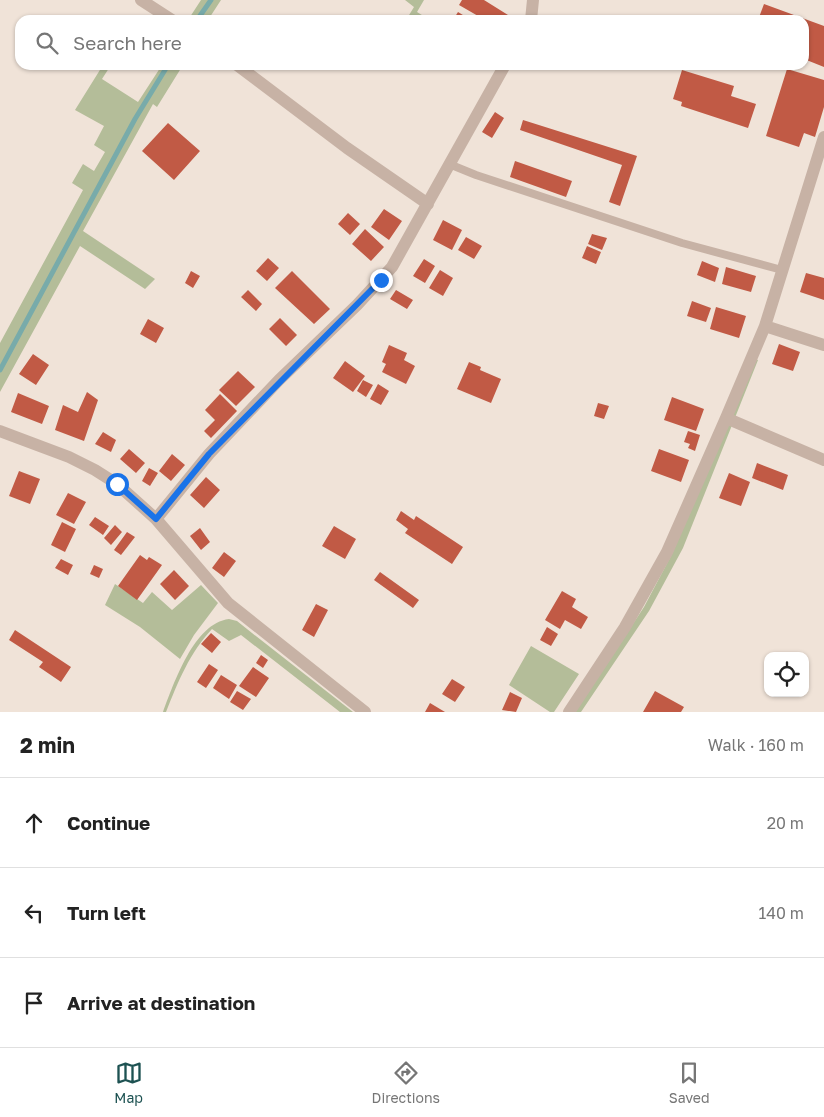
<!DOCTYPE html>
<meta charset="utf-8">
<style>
body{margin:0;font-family:"Golos Text",sans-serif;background:#f6f6f6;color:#222}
.controls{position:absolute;right:15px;bottom:15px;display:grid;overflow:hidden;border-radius:10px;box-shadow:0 1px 4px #0004}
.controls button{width:45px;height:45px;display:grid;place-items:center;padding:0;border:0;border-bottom:1px solid #e0e0e0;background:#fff;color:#222;font:25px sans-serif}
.stop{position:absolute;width:15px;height:15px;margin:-11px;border:4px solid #1a73e8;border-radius:50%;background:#fff}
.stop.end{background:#1a73e8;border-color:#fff;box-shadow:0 1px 5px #0008}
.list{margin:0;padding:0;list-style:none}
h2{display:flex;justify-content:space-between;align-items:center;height:65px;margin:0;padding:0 20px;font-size:21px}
h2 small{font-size:16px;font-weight:400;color:#767676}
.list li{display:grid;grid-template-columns:32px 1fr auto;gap:15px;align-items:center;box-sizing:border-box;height:90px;padding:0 20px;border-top:1px solid #e0e0e0}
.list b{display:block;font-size:19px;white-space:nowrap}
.list em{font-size:16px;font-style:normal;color:#767676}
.icon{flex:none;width:28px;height:28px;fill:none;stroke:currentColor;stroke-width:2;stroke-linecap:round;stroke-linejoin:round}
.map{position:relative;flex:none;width:824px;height:712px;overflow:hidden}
.search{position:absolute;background:#fff;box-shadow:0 1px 4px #0004;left:15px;right:15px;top:15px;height:55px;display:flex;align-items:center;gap:12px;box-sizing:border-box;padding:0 18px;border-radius:15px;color:#767676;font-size:19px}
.sheet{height:335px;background:#fff}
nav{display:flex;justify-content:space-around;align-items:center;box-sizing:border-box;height:70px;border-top:1px solid #e0e0e0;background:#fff;font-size:14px;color:#767676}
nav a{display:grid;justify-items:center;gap:2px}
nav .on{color:#1d5252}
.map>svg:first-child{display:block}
.green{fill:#b4bd99}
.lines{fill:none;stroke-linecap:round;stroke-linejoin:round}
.stream{stroke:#78abaa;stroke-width:5}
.building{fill:#c15a45}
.lane{stroke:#c7b2a5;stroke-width:8}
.street{stroke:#c7b2a5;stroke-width:12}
.route{stroke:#1a73e8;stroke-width:6}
</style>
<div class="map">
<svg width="824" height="712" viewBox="0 0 824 712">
<rect width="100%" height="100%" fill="#f0e3d8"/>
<path class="green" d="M201 0H221L208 20H188Z
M405 0H424L417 12 430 20H406L414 7Z
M103 65H111L102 79 138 102 162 65H183L157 107 153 104 83 231 155 279 145 289 80 246 0 392V343L83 190 72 183 83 164 94 171 105 152 94 145 104 126 75 110Z
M755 359 758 360 683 548 649 611 581 712H575L644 607 672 554Z
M115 584 143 603 152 592 172 610 201 585 218 603 194 635 180 659 140 627 105 605Z
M229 619 237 621 252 633 353 712H340L241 635 229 641 212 629C190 652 178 682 166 712H163C174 683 194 623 229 619Z
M531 646 579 674 554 712H550L509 685Z"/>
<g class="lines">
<path class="stream" d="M197 20 211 0
M0 370 135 119 168 65"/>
</g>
<path class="building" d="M462 0H484L508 15 506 20H485L459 5Z
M764 4 824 26V67L804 59V20H758Z
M458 12 471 20H453Z
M787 69 824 80V107L815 137 804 133 799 147 766 136Z
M682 70 734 86 731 96 756 104 748 128 681 106 682 102 673 99Z
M495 112 504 118 492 138 482 132Z
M523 120 637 156 620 206 609 202 622 165 520 130Z
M168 123 200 151 174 180 142 151Z
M515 161 572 181 566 197 510 177Z
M384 209 402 221 389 240 371 227Z
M348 213 360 224 350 235 338 224Z
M443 220 462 230 452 250 433 240Z
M365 229 384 247 371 261 352 244Z
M592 234 607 238 602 250 588 244Z
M466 237 482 246 474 259 458 250Z
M587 246 601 252 596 264 582 258Z
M268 258 279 268 267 281 256 271Z
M424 259 435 266 425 283 413 276Z
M702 261 719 268 715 282 697 275Z
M726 267 756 276 751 292 722 284Z
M440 270 453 278 443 296 429 288Z
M191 271 200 276 193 288 185 283Z
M292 271 330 309 314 324 275 288Z
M806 273 824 278V300L800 292Z
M248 290 262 304 256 311 241 297Z
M396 290 413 300 407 309 390 299Z
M692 301 711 308 706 322 687 316Z
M716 307 746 316 739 338 710 329Z
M280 318 297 335 286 346 269 329Z
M148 319 164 328 156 343 140 334Z
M779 344 800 352 793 371 772 364Z
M389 345 407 353 404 360 415 366 406 384 382 372 386 364 382 362Z
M33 354 49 365 36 385 19 374Z
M345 361 365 376 353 392 333 378Z
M469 362 481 367 480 370 501 379 491 403 457 389Z
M238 371 255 387 236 406 219 390Z
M363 380 373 385 366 397 357 391Z
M378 384 389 391 381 405 370 399Z
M87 392 98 400 84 441 55 430 63 405 78 412Z
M18 393 49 406 42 424 11 412Z
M220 394 237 411 211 438 204 431 215 420 205 410Z
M672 397 704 409 696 431 664 420Z
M598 403 609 406 604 419 594 416Z
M688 431 700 435 695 451 688 448 690 444 684 442Z
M103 432 116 440 111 452 95 444Z
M129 449 145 463 136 473 120 459Z
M659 449 689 460 681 482 651 471Z
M172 454 185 465 171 481 159 471Z
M757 463 788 475 783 490 752 478Z
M149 468 158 473 150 486 142 481Z
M19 471 40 479 30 504 9 496Z
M729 473 750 482 741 506 719 498Z
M206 477 220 490 204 508 190 495Z
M68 493 86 502 74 524 56 515Z
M401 511 414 520 416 516 463 547 452 564 405 533 408 529 396 520Z
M95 517 109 526 103 535 89 525Z
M62 522 76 529 65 552 51 545Z
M115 525 122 532 111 545 104 538Z
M334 526 356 539 345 559 322 546Z
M200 528 210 542 201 550 190 536Z
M127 532 135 537 121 555 114 550Z
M224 552 236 561 224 577 212 568Z
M140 555 147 560 149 557 162 565 137 600 118 586Z
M61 559 73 565 68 575 55 568Z
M94 565 103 569 99 578 90 574Z
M174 570 189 586 175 600 160 584Z
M380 572 419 600 413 608 374 580Z
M562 591 576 599 572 607 588 617 581 629 565 620 560 629 545 620Z
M316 604 328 610 314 637 302 630Z
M547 627 558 634 551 646 540 640Z
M15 630 71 667 61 682 39 667 43 662 9 640Z
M211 633 221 642 212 653 201 644Z
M261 655 268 660 263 668 256 663Z
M209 664 218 670 206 688 197 682Z
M253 667 269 678 256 697 239 686Z
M221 675 237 685 229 699 213 688Z
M452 679 465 687 455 702 442 694Z
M237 691 251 699 243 710 230 702Z
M655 691 684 707 681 712H643Z
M510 692 522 698 516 712 502 710Z
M430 703 445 712H425Z"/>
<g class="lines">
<path class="lane" d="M449 164 476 175 682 243 782 270"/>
<path class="street" d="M141 0 172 20
M531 20 533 0
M237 65 347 148 428 204
M765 326 824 345
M726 418 824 460
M0 431 69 457 95 470 117 484 156 519 228 603 365 712
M156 519 209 454 279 380 357 305 392 267 505 65
M569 712 625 627 667 552 726 418 765 326 824 137"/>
</g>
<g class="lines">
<path class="route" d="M117 484 156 519 209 454 381 280"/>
</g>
</svg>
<div class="controls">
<button><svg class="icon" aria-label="locate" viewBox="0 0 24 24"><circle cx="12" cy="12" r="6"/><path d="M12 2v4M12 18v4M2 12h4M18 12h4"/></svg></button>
</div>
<div class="stop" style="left:117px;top:484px"></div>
<div class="stop end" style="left:381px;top:280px"></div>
<div class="search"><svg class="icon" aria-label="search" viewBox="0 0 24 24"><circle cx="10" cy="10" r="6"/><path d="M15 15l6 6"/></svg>Search here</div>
</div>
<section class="sheet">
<h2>2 min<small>Walk · 160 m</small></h2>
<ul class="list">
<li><svg class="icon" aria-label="ahead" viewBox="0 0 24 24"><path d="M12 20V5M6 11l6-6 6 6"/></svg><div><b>Continue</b></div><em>20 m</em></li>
<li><svg class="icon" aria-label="left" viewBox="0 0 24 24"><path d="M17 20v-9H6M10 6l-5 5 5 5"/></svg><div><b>Turn left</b></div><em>140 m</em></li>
<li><svg class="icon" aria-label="arrive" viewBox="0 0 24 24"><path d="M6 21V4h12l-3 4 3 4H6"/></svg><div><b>Arrive at destination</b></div></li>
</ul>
</section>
<nav>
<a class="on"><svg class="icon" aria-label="map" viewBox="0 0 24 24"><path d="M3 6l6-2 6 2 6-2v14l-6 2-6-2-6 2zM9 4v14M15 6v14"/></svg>Map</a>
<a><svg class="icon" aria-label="directions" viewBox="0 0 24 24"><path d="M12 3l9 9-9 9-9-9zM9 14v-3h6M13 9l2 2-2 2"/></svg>Directions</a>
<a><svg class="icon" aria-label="saved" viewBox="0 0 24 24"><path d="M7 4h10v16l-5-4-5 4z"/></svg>Saved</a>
</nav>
